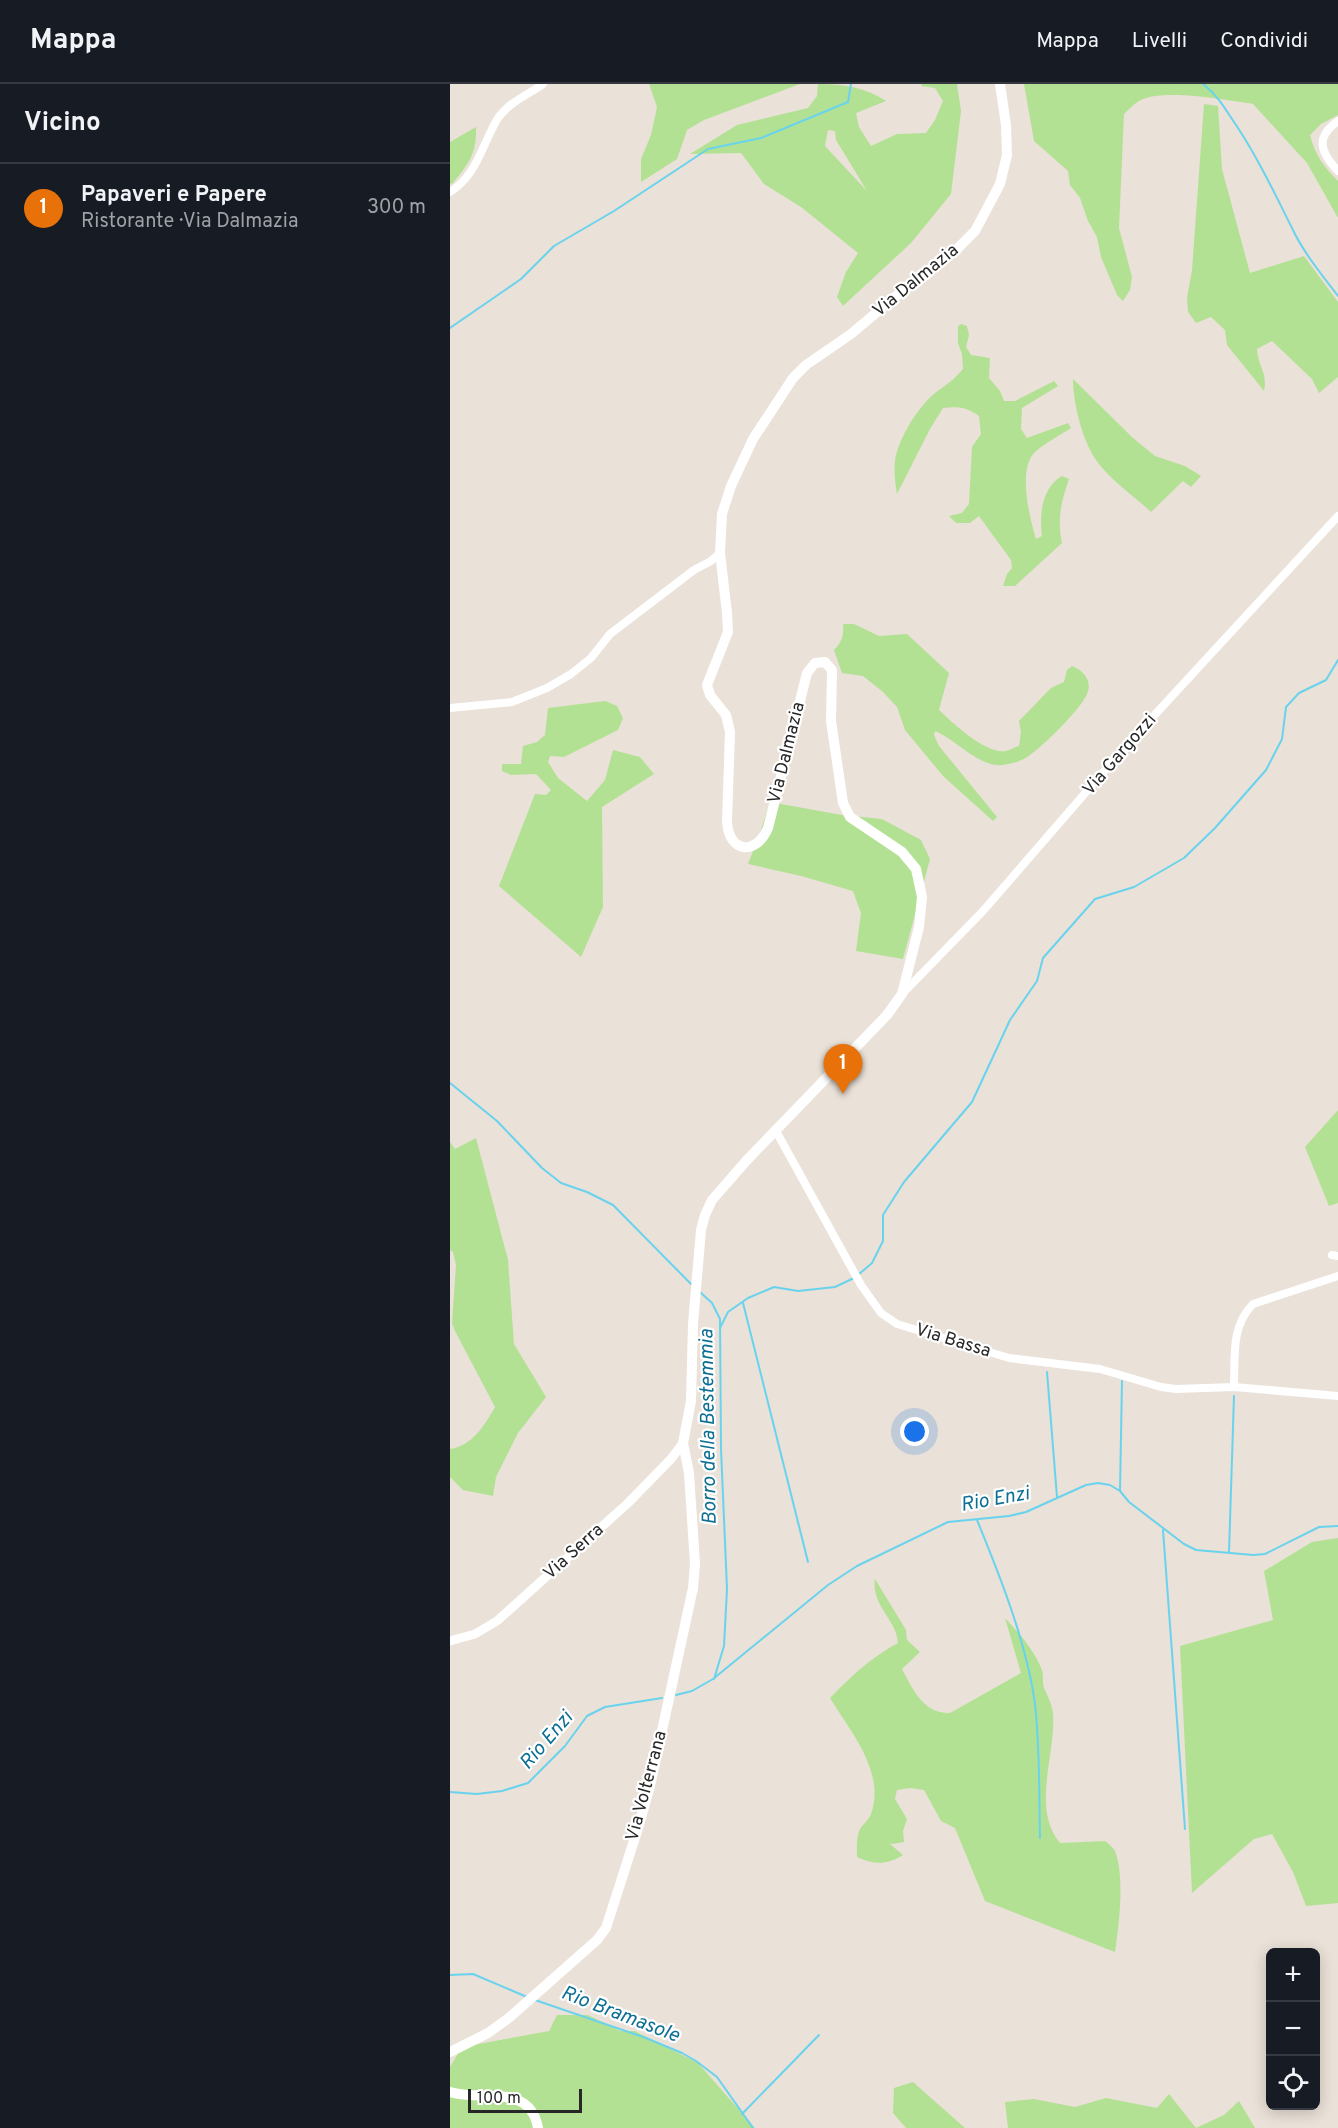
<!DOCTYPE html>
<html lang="it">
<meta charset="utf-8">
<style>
body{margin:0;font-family:Overpass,sans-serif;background:#20242c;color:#f1f3f6}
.controls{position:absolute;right:18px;bottom:18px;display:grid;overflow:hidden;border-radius:9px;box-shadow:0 3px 15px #0003}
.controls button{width:54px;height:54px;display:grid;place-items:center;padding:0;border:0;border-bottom:2px solid #363941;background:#171b24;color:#f1f3f6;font:30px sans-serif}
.scale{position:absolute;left:18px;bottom:15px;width:114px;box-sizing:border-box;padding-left:6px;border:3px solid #272727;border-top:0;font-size:16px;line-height:21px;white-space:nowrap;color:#272727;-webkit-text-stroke:4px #fff;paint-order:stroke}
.you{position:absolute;left:465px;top:1348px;width:21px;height:21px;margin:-15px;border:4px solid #fff;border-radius:50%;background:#1a73e8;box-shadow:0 0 0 9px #1a73e833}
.badge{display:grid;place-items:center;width:39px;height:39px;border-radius:50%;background:#7c3aed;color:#fff;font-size:20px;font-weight:700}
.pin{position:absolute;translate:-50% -50px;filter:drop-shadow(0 2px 3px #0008)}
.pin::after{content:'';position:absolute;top:32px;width:21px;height:18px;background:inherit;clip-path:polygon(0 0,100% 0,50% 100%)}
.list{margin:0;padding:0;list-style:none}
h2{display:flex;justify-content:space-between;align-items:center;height:78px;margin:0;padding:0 24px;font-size:26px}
h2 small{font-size:20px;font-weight:400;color:#9ea1a6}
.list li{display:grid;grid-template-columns:39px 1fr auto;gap:18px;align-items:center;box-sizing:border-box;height:90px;padding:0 24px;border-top:2px solid #363941}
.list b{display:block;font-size:22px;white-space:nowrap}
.list p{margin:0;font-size:20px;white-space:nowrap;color:#9ea1a6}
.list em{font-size:20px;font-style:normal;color:#9ea1a6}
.icon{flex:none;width:33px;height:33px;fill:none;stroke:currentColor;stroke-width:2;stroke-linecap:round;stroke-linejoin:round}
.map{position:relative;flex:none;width:888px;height:2044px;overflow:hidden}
header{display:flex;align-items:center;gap:36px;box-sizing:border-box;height:84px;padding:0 30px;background:#171b24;border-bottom:2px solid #363941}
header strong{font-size:28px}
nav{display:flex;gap:33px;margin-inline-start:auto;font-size:21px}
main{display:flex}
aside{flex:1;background:#171b24}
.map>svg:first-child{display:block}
.green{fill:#b3e193;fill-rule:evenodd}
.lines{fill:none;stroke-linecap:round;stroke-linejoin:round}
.stream{stroke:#69d3ed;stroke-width:2}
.minor{stroke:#fff;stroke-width:8}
.tertiary{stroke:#fff;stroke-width:9}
.secondary{stroke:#fff;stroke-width:10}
.labels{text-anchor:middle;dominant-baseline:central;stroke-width:4.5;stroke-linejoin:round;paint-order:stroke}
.street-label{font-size:18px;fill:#272727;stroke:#fff}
.water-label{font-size:20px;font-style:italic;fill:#0d6f94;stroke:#fff}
</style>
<header>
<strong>Mappa</strong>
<nav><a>Mappa</a><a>Livelli</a><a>Condividi</a></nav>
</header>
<main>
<aside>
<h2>Vicino<small></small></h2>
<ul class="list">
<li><span class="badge" style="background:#e8710a">1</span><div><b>Papaveri e Papere</b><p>Ristorante · Via Dalmazia</p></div><em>300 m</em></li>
</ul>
</aside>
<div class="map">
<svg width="888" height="2044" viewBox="0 0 888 2044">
<rect width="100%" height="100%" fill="#eae1d8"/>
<path class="green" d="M199 0H350L254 36 237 46 227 75 191 98V75L201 51 207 23Z
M368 0C393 0 415 3 436 17L406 29 409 43 421 62 447 50 476 49 485 36 493 17 485 4 471 2 472 0H507L511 27 501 110 461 159 393 222 387 213 396 188 408 169 351 123 314 100 291 69 240 70 287 41 358 24 367 12ZM378 46 385 47 386 56 417 107 375 62Z
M574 0H888V31L871 40 860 51C865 71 874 83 888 97V134L857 79 803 20C775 16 712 4 689 17 684 20 678 26 674 30L669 144 682 193 680 206 673 217 667 211 651 173 647 153 638 137 630 114 620 101 618 87 584 57Z
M754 20 768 22 772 85 800 189 854 172 888 218V293L869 309 862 295 822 257 807 265C808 283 818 289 814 307L777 261 775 246 761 233 746 239 738 228 737 214 742 186Z
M26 43C27 69 19 79 3 99L0 100V58Z
M511 240 517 242 519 251 516 263 521 271 540 274 539 294 550 307 554 317H565L604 297 608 302 572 324 571 345 577 354 618 339 621 344C609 352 595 359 585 368 567 386 580 434 586 455L592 452C589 431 592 403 612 392L619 395C611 418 607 435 612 459L565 502H553L557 490 562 484 561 476 529 432 520 439H506L499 432 512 429 519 420 522 363 531 350 529 332C517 323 508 322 493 324L480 345 447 410C445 399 444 388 445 377 448 355 468 323 485 309 496 301 505 295 513 285L512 270 508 259V242Z
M623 295 683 354 705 372 735 382 751 392 741 403 733 397 701 428C685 413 662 397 649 380 633 360 623 320 623 295Z
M393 540H404L429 552 457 550 499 589 489 626C503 639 535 670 556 667 560 666 565 663 569 662L571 648 569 637 601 604 614 598 617 586 622 582C633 586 643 597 637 610 630 626 594 661 580 671 571 678 556 682 545 681 525 678 504 655 485 647L484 651 489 662 547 733 543 737 493 692 455 646 447 623 433 608 413 592 392 589 384 566C392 558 394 551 393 540Z
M155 617 167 622 173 634 168 646 114 673 100 672 98 678 108 694 137 717 155 696 163 666 190 673 204 690 152 723 153 823 131 873 49 802 85 710 96 711 101 706 86 690 61 691 52 687V680H71L73 662 87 658 95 651 98 624Z
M320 718 392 731 432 735 471 756 480 775 453 875 406 867 411 829 403 807 351 792 298 780 310 749Z
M888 1026V1119L879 1122 855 1063Z
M26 1054 58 1176 64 1260 96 1313 68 1349 46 1393 43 1412 13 1406 0 1393V1365C22 1362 35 1341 45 1323L5 1247 2 1239 6 1181 3 1168 0 1166V1058L5 1065Z
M888 1454V1819L856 1822 843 1788 822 1750 804 1755 742 1809 730 1562 823 1536 814 1487 862 1458Z
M425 1495 456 1546 457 1556 470 1568 452 1585C463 1606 474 1630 500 1629L571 1589 555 1534C570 1550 584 1566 592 1586 594 1592 592 1598 594 1604 598 1613 602 1620 603 1630 606 1671 581 1724 610 1759L655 1757C659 1760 663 1763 665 1767 675 1793 669 1841 665 1868L535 1817 505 1744 491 1737 474 1706 460 1704 447 1706 445 1715 457 1735 453 1747 454 1758 443 1760 439 1759 453 1771C438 1781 423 1781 407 1773 407 1764 406 1754 410 1745 413 1740 419 1736 421 1730 436 1688 400 1647 380 1614 400 1593 423 1572 448 1559 447 1536 421 1522 425 1495Z
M107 1931H138L170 1947H185L248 1979 305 2044H0V1983L12 1963 99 1947Z
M463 1998 515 2044H456L443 2029 444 2004Z
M719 2010 746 2044 774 2031 789 2017 805 2044H558L555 2018 584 2015 625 2023 656 2014 707 2024Z"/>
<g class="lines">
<path class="stream" d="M753 0C766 10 773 21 782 35 806 70 823 106 842 144 853 168 872 191 888 212
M0 244 71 195 104 162 164 127 258 65 311 54 398 18 401 0
M0 999 47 1037 92 1084 111 1099 137 1108 163 1121 241 1200
M408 1191 422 1179 433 1157V1131L454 1098 522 1018 560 936 587 897 593 874 645 815 684 803 734 774 765 744 816 686 832 655 836 623 849 609 876 596 888 576
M250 1208 262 1219 270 1235 271 1365 277 1505 274 1562 264 1595
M293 1219 358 1478
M270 1244 278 1228 298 1214 324 1203 348 1207 385 1203 404 1194
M597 1288 607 1413
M670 1407 672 1297
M527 1436C550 1492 577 1560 585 1620 590 1665 589 1709 590 1754
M713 1446 735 1745
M779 1469 784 1312
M226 1611 242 1607 263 1595 378 1501 407 1482 498 1438 559 1432 576 1428 636 1401 648 1399 660 1401 670 1407 679 1418 734 1460 746 1466 803 1471 815 1470 869 1443 888 1442
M0 1708 27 1710 52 1707 78 1699 115 1662 137 1632 155 1623 212 1614
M0 1891 23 1890 77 1913
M85 1916 196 1954 232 1969 246 1977 267 1993 303 2044
M292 2030 369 1951"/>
<path class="minor" d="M888 37C865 53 870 68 888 87
M0 108C28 90 32 60 48 34 59 18 78 11 93 0
M0 624 62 618 97 604 121 590 141 574 160 550 244 486 261 477 270 469
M452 910 533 827 676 662 888 432
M326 1047 411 1201 431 1229 447 1240 559 1274 650 1285 711 1303 726 1305 784 1303 888 1312
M882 1171 888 1172
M784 1303C785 1272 781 1242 803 1220L888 1192"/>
<path class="tertiary" d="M0 1557 25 1550 47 1537 178 1419 221 1375 233 1359"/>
<path class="secondary" d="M0 1968 38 1949 60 1933 147 1856 156 1844 189 1741 200 1702 243 1504 245 1480 239 1389 233 1359 241 1317 243 1240 251 1146 255 1131 262 1116 297 1076 437 931 452 910 469 843 472 813 466 785 452 768 400 733 393 719 381 637 382 586 375 578 365 579 357 589 318 744C306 772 279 769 277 738L280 648 276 631 260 611 257 601 278 548 277 529 270 469 272 430 281 402 303 355 343 294 356 281 401 250 451 208 507 165 525 147 550 100 557 71 556 41 550 0
M0 2008C31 2018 80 1998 88 2044"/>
</g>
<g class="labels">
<g class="street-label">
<text transform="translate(466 197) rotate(-39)">Via Dalmazia</text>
<text transform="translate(337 669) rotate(-76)">Via Dalmazia</text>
<text transform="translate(670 671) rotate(-49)">Via Gargozzi</text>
<text transform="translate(503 1257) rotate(17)">Via Bassa</text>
<text transform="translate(124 1468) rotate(-42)">Via Serra</text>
<text transform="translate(197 1702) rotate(-75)">Via Volterrana</text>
</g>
<g class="water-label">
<text transform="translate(259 1343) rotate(-91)">Borro della Bestemmia</text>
<text transform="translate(545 1416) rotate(-10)">Rio Enzi</text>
<text transform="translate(97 1657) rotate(-49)">Rio Enzi</text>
<text transform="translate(170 1931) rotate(21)">Rio Bramasole</text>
</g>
</g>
</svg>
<div class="controls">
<button>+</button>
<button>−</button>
<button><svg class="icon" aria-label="locate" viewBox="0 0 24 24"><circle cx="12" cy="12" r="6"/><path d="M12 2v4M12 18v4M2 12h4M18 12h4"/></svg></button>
</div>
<div class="scale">100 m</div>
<div class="you"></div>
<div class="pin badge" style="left:393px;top:1010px;background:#e8710a">1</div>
</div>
</main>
